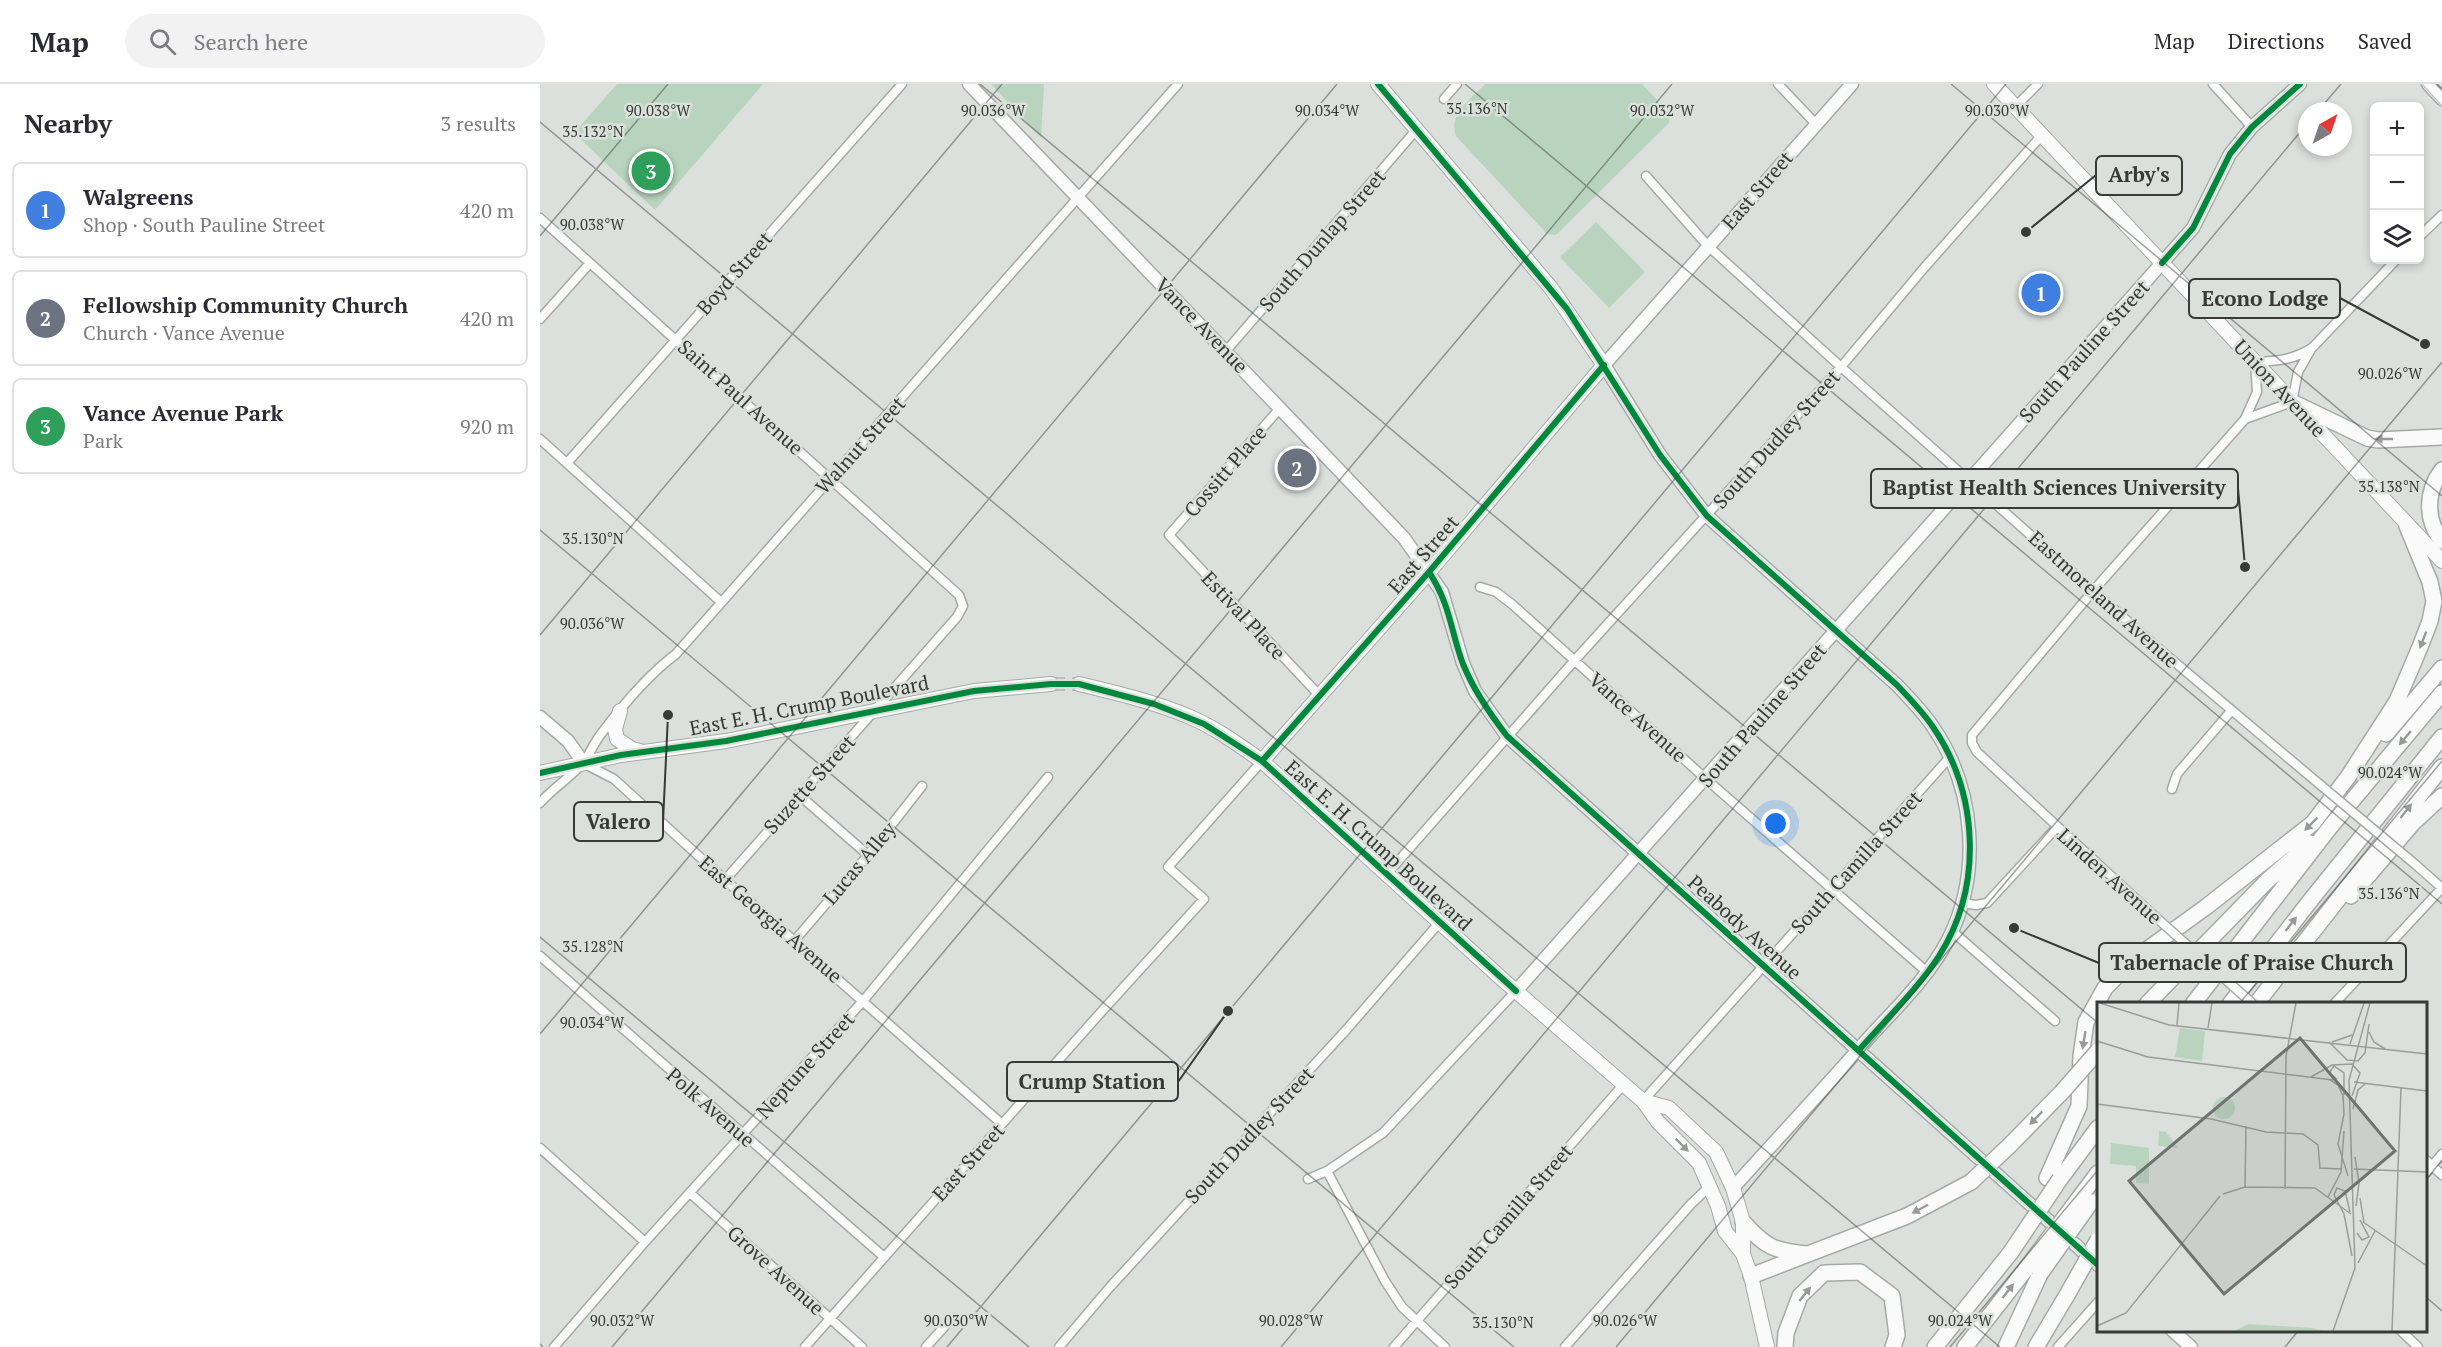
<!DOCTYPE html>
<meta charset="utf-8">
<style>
body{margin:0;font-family:"PT Serif",serif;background:#f2f2f3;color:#2b2b33}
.controls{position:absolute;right:18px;top:18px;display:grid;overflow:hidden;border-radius:9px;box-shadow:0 3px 9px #0003}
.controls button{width:54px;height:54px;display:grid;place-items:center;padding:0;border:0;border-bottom:2px solid #e1e1e2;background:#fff;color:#2b2b33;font:30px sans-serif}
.compass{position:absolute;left:1758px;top:18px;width:54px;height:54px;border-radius:50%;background:#fff;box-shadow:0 3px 9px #0003;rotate:40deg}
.you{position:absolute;left:1236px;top:740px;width:21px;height:21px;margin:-15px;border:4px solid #fff;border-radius:50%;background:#1a73e8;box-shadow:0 0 0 9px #1a73e833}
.badge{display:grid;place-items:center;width:39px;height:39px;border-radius:50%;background:#707471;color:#fff;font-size:20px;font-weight:700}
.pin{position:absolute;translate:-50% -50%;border:3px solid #fff;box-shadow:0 2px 6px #0006}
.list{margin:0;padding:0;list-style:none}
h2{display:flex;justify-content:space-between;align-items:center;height:78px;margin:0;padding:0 24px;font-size:26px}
h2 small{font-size:20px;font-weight:400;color:#7c7c81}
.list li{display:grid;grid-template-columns:39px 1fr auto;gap:18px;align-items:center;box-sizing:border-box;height:96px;margin:0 12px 12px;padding:0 12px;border:2px solid #e1e1e2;border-radius:9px}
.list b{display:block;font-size:22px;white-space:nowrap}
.list p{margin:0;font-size:20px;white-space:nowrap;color:#7c7c81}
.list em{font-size:20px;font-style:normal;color:#7c7c81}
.icon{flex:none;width:33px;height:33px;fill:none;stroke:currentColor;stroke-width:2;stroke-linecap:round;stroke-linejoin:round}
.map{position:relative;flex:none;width:1902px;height:1263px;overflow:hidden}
header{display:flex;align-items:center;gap:36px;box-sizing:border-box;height:84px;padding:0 30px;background:#fff;border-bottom:2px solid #e1e1e2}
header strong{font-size:28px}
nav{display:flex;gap:33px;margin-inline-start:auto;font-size:21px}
.search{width:420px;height:54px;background:#f2f2f3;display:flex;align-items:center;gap:15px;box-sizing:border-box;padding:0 21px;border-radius:33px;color:#7c7c81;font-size:22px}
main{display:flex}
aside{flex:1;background:#fff}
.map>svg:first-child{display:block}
.green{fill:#b8d4be}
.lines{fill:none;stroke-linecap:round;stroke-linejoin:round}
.primary-tunnel{stroke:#babfbb;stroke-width:14;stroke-dasharray:14 7;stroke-linecap:butt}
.street-casing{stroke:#a6aaa7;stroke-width:11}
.secondary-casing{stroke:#a6aaa7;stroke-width:15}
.primary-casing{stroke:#a6aaa7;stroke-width:16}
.highway-casing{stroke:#a6aaa7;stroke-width:18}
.street{stroke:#fafafa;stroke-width:8}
.secondary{stroke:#fafafa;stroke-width:12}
.primary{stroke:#fafafa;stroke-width:14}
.highway{stroke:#fafafa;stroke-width:15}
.tram{stroke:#c3c5c3;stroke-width:1.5}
.street-bridge-casing{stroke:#a6aaa7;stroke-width:11;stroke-linecap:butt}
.highway-bridge-casing{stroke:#a6aaa7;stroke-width:18;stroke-linecap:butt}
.street-bridge{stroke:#fafafa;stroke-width:8}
.highway-bridge{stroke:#fafafa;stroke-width:15}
.cycleway-casing{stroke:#dae1db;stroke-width:10}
.cycleway{stroke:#00873e;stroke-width:6}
.oneway{fill:#989a98}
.ticks{fill:none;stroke:#373a37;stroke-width:1.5;stroke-opacity:0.45}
.labels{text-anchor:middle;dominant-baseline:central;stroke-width:5;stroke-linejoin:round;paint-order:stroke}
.street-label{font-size:20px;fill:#373a37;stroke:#dae1db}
.inset-road{fill:none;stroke:#999e9a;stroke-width:1.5}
.view{fill:#707471;fill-opacity:0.15;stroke:#707471;stroke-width:3}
.inset-edge{fill:none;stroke:#373a37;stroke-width:3}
.ticks-label{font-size:15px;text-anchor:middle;fill:#373a37;stroke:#dae1db;stroke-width:5;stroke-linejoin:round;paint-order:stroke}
.leader{fill:none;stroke:#373a37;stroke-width:2}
.callout-dot{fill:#373a37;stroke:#dae1db;stroke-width:2}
.callout{fill:#dae1db;stroke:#373a37;stroke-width:2}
.callout-label{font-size:21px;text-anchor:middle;font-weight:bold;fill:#373a37}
</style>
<header>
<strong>Map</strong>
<div class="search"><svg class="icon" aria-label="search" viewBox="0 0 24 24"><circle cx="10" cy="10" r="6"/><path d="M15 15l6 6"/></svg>Search here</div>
<nav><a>Map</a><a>Directions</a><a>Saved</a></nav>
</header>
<main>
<aside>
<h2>Nearby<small>3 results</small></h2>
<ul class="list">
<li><span class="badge" style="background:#3f7fe0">1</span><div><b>Walgreens</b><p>Shop · South Pauline Street</p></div><em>420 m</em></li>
<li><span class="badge" style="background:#6b7280">2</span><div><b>Fellowship Community Church</b><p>Church · Vance Avenue</p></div><em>420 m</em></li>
<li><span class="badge" style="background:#2e9e5b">3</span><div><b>Vance Avenue Park</b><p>Park</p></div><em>920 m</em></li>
</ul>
</aside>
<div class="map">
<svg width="1902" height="1263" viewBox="0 0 1902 1263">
<rect width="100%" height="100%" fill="#dbe0dc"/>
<path class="green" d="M77 0H223L115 126 34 49Z
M451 0H504L501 54Z
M945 0H1102L1130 30 1129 39 1016 151 1007 150 916 52C908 29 931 15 945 0Z
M1056 138 1105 188 1069 224 1020 173Z"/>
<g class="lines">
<path class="primary-tunnel" d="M511 600H539"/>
<g class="street-casing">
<path id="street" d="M1238 0 1276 40
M1673 0 1712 43
M904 15 917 0
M1475 23 1498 0
M1106 92 1168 162 1301 283 1618 564 1765 688
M0 134 419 511 423 522 417 533 185 796
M1880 152 1902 131
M0 235 50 179
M686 267 877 45
M741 323 629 451 779 611
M1705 335 1752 318 1758 288 1770 267
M0 355 181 518
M27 379 362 0
M940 503 956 508 973 521 1166 695 1387 888
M43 679 74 695 185 796 462 1040
M1632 705 1637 690 1691 627
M258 710 328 771
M0 719C13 704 31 693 44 678 50 669 54 659 61 650 82 622 108 591 136 570L638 0
M1876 781 1902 804
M847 790 1035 576 1301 283 1384 184 1502 51
M1422 819 1436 821 1447 819 1517 743
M1610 828 1437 668 1432 659V651L1553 507 1705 335 1717 308 1715 278C1737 277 1753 276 1772 264L1856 176
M1412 847 1515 937
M255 856 328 771 382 702
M0 872 344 1173
M1794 920 1902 804
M1103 1017 1410 673
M0 1064 105 1158
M1886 1076 1902 1091
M787 1087 845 1197 862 1223 905 1263
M1886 1089 1902 1070
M768 1095 787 1087 843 1049 976 907
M150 1109 322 1263
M1860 1246 1878 1263
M14 1263 105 1158 323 917 508 693
M265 1263 554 936 664 815 628 783 722 677
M386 1263 405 1242
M519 1263 570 1203 807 945 899 839
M854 1263 1083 1001
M1025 1263 1151 1120 1170 1102
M1518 1263 1558 1218"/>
</g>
<g class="secondary-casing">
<path id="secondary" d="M429 0 864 454 902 508 923 579 935 607 967 652 1558 1181
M1888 0 1902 15
M0 633 28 657 43 678
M976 907 1653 144 1690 70 1712 43 1760 0
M1193 1104C1237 1055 1282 1007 1325 958 1354 926 1388 894 1408 856 1442 789 1435 704 1393 643 1383 628 1370 615 1357 601L1167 432 1120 371 1064 281 1312 0
M1632 1246 1651 1263"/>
</g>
<g class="primary-casing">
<path id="primary" d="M1454 0 1902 477
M539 600C577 609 615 618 650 633 676 644 699 661 722 677L962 895 1103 1017 1118 1038 1159 1079 1178 1122 1185 1147 1203 1170 1211 1192 1227 1263
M80 627 75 645 77 655 92 665 100 667
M722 677 889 488 1064 281 1011 204 838 0
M0 689 81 671 186 657 434 607 511 600
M1103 1017 1129 1024 1176 1068 1193 1104 1203 1138V1170"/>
</g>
<g class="highway-casing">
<path id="highway" d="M1752 318 1827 354 1838 356 1902 353
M1902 386C1886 407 1885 436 1902 457
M1846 650 1902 584
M1811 812 1873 739 1902 712
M1607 920 1728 796 1770 759
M1653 920 1791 742 1902 609
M1690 920 1770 817 1902 653
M1716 920 1902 683
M1470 1061 1522 1008
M1507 1094 1539 1022 1541 972 1546 938 1565 904 1594 875 1666 823 1773 739 1808 693 1857 617 1880 563 1890 537 1894 517 1890 498 1867 442
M1520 1095 1558 1044
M1543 1109 1558 1089
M1203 1138C1225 1163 1234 1167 1267 1170
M1211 1192 1367 1132 1431 1098
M1245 1263 1246 1249 1260 1212 1284 1189 1320 1188 1352 1212 1357 1251 1353 1263
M1395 1263 1471 1168
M1425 1263 1486 1185
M1466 1263 1500 1190
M1496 1263 1527 1211"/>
</g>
<use href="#street" class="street"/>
<use href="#secondary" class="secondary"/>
<use href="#primary" class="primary"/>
<use href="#highway" class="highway"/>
<path class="tram" d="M1882 0 1902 22
M1896 0 1902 7"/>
<g class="street-bridge-casing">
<path id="street-bridge" d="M1765 688 1876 781
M1610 828 1713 920"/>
</g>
<g class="highway-bridge-casing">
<path id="highway-bridge" d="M1522 1008 1558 967
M1431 1098 1470 1061
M1471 1168 1520 1095
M1486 1185 1543 1109
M1500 1190 1551 1118
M1527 1211 1558 1156"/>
</g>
<use href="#street-bridge" class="street-bridge"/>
<use href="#highway-bridge" class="highway-bridge"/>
<g class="cycleway-casing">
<path id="cycleway" d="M838 0 1027 225 1120 371 1167 432 1357 601C1370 615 1383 628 1393 643 1439 710 1443 803 1399 872 1377 906 1346 935 1319 966
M1622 179 1653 144 1690 70 1712 43 1760 0
M889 488C911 522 910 545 923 580 934 607 950 630 967 652L1558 1181
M722 677 889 488 1064 281
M0 689 81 671 186 657 434 607 511 600H539L614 620 664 640 722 677 976 907"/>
</g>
<use href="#cycleway" class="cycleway"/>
</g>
<defs><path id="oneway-solid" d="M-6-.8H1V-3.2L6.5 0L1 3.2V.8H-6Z" transform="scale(1.5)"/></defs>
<g class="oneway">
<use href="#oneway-solid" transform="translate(1844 355) rotate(-180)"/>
<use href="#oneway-solid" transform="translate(1883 556) rotate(111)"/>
<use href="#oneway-solid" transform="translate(1865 654) rotate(130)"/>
<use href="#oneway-solid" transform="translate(1866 727) rotate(-52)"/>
<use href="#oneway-solid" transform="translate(1771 740) rotate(135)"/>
<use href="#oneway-solid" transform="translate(1751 840) rotate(-52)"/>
<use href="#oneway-solid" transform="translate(1544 956) rotate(99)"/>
<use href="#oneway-solid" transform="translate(1496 1034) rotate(134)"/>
<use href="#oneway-solid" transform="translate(1142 1061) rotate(45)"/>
<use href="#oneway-solid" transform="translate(1380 1125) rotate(152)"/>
<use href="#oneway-solid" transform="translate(1468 1207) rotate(-52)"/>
<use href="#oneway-solid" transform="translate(1265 1210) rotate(-51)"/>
</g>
<path class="ticks" d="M440 0 1558 939M925 0 1902 820M1411 0 1902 412M1896 0 1902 5M1778 27 1801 0M0 38 1460 1263M0 152 128 0M0 446 974 1263M0 551 462 0M0 853 489 1263M1699 920 1902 677M0 950 797 0M1886 1096 1902 1076M1886 1213 1902 1227M0 1260 3 1263M72 1263 1132 0M407 1263 1466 0M741 1263 1767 40M1076 1263 1902 278M1410 1263 1558 1086M1745 1263 1759 1246"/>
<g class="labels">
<g class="street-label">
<text transform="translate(1217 106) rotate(-49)">East Street</text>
<text transform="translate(782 156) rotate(-49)">South Dunlap Street</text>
<text transform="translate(194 189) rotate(-49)">Boyd Street</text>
<text transform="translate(662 241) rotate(46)">Vance Avenue</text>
<text transform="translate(1544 267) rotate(-48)">South Pauline Street</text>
<text transform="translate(1740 304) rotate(47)">Union Avenue</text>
<text transform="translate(201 313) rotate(42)">Saint Paul Avenue</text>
<text transform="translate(1236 355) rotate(-48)">South Dudley Street</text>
<text transform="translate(320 361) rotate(-48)">Walnut Street</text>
<text transform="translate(685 387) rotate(-49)">Cossitt Place</text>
<text transform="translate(883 470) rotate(-49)">East Street</text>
<text transform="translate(1564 515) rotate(42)">Eastmoreland Avenue</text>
<text transform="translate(704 531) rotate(47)">Estival Place</text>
<text transform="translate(269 621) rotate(-11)">East E. H. Crump Boulevard</text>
<text transform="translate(1222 631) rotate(-49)">South Pauline Street</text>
<text transform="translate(1098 633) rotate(42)">Vance Avenue</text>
<text transform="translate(269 700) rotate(-48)">Suzette Street</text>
<text transform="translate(839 761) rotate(42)">East E. H. Crump Boulevard</text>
<text transform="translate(1316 778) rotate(-48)">South Camilla Street</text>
<text transform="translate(319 779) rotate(-50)">Lucas Alley</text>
<text transform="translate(1570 792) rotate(42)">Linden Avenue</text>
<text transform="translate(231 835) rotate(41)">East Georgia Avenue</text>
<text transform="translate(1205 843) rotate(42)">Peabody Avenue</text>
<text transform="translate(265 981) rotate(-48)">Neptune Street</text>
<text transform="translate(171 1023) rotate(41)">Polk Avenue</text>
<text transform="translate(709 1051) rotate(-47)">South Dudley Street</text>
<text transform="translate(428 1078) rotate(-48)">East Street</text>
<text transform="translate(968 1132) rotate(-49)">South Camilla Street</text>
<text transform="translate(236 1186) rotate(42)">Grove Avenue</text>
</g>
</g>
<g transform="translate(1557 918)">
<rect width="330" height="330" fill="#dbe0dc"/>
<path d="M83 26 108 29 105 59 78 55ZM116 106a11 11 0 1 1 22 0a11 11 0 1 1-22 0ZM62 129 69 130 81 146 61 144ZM14 141 52 146V182L39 181V164L13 162ZM152 322 215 326 227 329H137Z" fill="#b8d4be"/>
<path class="inset-road" d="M3 1 72 23 330 52M80 23 82 1M111 26 115 1M272 30 277 40 288 47M0 39 51 55 236 78M232 40 250 58 261 59 268 51 272 22M235 40 255 33M253 42 267 1M214 75 235 63 255 62 263 71 255 94M240 77 232 71 237 64 247 71V93M233 78 241 83 246 94 247 112 241 142 251 174M257 80 330 89M0 102 114 117 169 130 206 132 221 143 223 166 245 167M256 107 261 88 268 82M258 155 262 181 259 204M257 167 330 170M148 185 149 124M188 187 189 54 199 1M126 192 148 185 218 186 254 212M231 195 244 170 247 129M263 196 267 221M253 210 248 189 240 186 237 193 247 212 255 254M266 220 330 264M260 231 265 238 272 235 263 218M261 261 278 229M0 324 29 311 123 194M236 329 258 266 252 78 273 1M295 329 304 86"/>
<path class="view" d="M203 36 298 149 127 292 32 179Z"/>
<rect width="330" height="330" class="inset-edge"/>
</g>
<g class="ticks-label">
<text x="937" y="30">35.136°N</text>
<text x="118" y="32">90.038°W</text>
<text x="453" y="32">90.036°W</text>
<text x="787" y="32">90.034°W</text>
<text x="1122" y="32">90.032°W</text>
<text x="1457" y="32">90.030°W</text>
<text x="53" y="53">35.132°N</text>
<text x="52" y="146">90.038°W</text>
<text x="1850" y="295">90.026°W</text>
<text x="1849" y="408">35.138°N</text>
<text x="53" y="460">35.130°N</text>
<text x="52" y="545">90.036°W</text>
<text x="1850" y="694">90.024°W</text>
<text x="1849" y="815">35.136°N</text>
<text x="53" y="868">35.128°N</text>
<text x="52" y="944">90.034°W</text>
<text x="82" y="1242">90.032°W</text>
<text x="416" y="1242">90.030°W</text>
<text x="751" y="1242">90.028°W</text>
<text x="1085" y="1242">90.026°W</text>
<text x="1420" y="1242">90.024°W</text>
<text x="963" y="1244">35.130°N</text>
</g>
<path class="leader" d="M1486 148L1556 91M1885 260L1800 214M1705 483L1698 404M128 631L123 738M1474 844L1559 879M688 927L638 998"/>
<g class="callout-dot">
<circle cx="1486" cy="148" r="6"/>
<circle cx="1885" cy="260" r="6"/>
<circle cx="1705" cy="483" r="6"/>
<circle cx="128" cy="631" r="6"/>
<circle cx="1474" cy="844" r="6"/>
<circle cx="688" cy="927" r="6"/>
</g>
<g class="callout">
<rect x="1556" y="72" width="86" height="39" rx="6"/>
<rect x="1649" y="195" width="151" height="39" rx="6"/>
<rect x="1331" y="385" width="367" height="39" rx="6"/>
<rect x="34" y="718" width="89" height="39" rx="6"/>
<rect x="1559" y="859" width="307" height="39" rx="6"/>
<rect x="467" y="978" width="171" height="39" rx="6"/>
</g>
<g class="callout-label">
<text x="1599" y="98">Arby's</text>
<text x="1725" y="222">Econo Lodge</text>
<text x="1514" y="411">Baptist Health Sciences University</text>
<text x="78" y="745">Valero</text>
<text x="1712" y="886">Tabernacle of Praise Church</text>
<text x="552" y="1005">Crump Station</text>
</g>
</svg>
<div class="controls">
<button>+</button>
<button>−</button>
<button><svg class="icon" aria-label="layers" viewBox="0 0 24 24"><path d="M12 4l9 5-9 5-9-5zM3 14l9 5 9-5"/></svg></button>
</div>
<svg class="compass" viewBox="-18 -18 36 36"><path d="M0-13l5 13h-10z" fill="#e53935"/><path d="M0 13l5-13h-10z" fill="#7c7c81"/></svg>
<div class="you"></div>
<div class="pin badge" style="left:1501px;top:209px;background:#3f7fe0">1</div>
<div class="pin badge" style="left:757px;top:384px;background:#6b7280">2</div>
<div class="pin badge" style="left:111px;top:87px;background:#2e9e5b">3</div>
</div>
</main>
